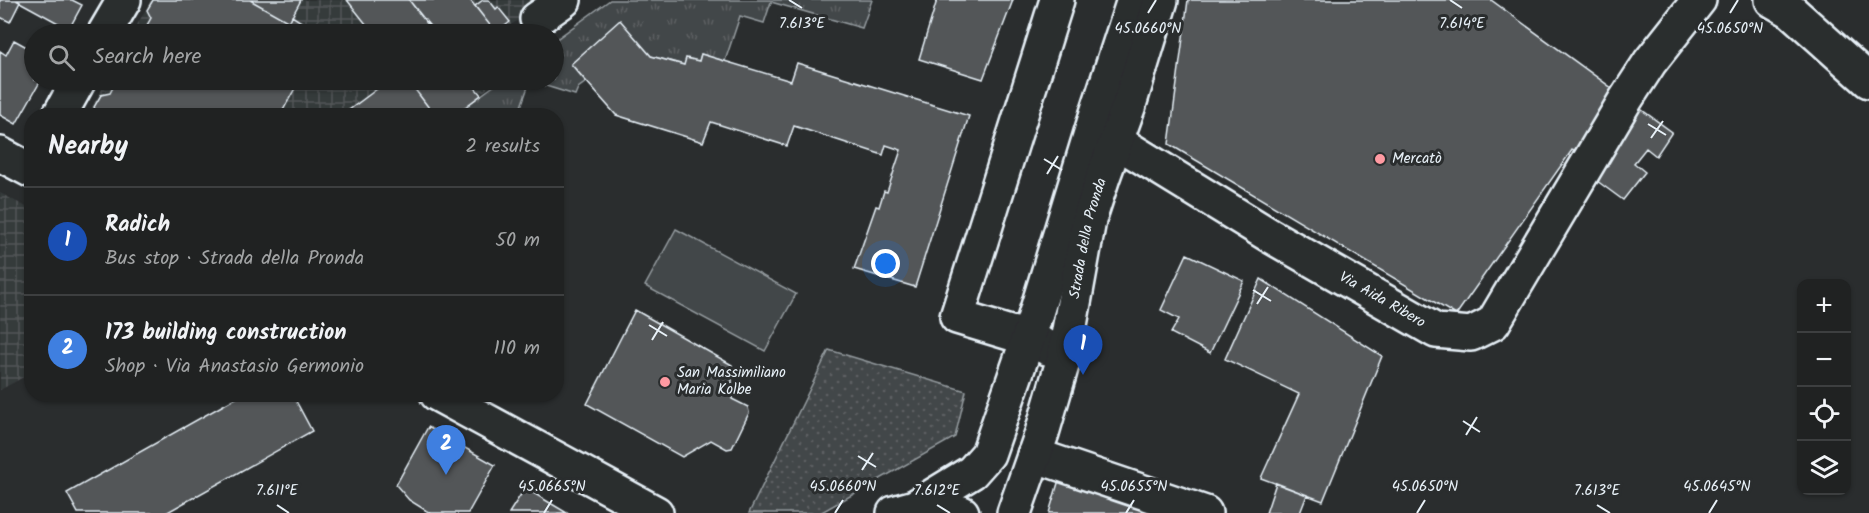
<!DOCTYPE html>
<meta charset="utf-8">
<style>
body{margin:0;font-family:Kalam,sans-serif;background:#282a2a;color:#f1f3f6}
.controls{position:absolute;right:18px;bottom:18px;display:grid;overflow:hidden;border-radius:12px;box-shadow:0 2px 4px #0004}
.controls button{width:54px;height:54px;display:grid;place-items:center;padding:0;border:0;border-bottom:2px solid #3d3f40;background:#202222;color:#f1f3f6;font:30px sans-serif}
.you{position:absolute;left:886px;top:264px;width:21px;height:21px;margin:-15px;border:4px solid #fff;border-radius:50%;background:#1a73e8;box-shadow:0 0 0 9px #1a73e833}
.badge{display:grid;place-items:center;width:39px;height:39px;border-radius:50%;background:#db2777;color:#fff;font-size:20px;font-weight:700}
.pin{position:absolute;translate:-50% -50px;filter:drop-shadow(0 2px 3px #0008)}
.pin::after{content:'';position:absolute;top:32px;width:21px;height:18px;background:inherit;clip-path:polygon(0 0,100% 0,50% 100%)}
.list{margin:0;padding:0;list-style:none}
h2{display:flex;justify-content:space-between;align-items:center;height:78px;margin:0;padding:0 24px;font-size:26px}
h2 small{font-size:20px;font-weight:400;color:#a2a4a5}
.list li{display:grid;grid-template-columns:39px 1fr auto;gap:18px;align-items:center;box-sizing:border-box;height:108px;padding:0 24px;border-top:2px solid #3d3f40}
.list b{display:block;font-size:22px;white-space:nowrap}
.list p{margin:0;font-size:20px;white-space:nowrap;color:#a2a4a5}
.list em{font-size:20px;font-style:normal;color:#a2a4a5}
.icon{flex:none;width:33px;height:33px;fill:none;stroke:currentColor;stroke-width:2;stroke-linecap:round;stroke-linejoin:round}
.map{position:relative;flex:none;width:1869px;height:513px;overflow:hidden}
.search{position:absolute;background:#202222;box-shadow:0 2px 4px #0004;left:24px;top:24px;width:540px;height:66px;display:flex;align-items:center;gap:15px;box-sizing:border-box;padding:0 21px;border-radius:33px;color:#a2a4a5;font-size:22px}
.panel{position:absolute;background:#202222;box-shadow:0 2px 4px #0004;left:24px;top:108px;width:540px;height:294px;border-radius:24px}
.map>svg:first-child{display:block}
.industrial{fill:url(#industrial-grid)}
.grass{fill:url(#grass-tufts);stroke:#959ca0;stroke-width:1.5}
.park{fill:url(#park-dots);stroke:#959ca0;stroke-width:1.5}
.garden{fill:#424648;stroke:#959ca0;stroke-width:1.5}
.building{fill:#535759;stroke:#e8f1f8;stroke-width:1.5}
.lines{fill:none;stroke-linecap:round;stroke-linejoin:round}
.minor-casing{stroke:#e8f1f8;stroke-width:38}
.minor{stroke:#2a2d2e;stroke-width:33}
.ticks{fill:none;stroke:#e8f1f8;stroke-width:2}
.poi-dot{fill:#ff9aa2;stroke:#2a2d2e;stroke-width:2}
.labels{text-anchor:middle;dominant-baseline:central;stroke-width:6;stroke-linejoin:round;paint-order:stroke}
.poi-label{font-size:15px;fill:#e8f1f8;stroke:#2a2d2e;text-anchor:start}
.street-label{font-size:15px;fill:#e8f1f8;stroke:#2a2d2e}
.ticks-label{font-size:15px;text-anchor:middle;fill:#e8f1f8;stroke:#2a2d2e;stroke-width:6;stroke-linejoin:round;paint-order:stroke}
</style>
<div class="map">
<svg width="1869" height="513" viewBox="0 0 1869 513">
<defs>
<pattern id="industrial-grid" width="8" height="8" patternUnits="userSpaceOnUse" patternTransform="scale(1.5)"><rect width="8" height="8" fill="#363a3b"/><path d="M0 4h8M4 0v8" fill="none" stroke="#535758"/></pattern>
<pattern id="grass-tufts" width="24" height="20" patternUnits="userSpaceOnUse" patternTransform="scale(1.5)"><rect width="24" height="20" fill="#424648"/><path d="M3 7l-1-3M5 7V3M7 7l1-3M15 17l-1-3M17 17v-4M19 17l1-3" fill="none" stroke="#5d6163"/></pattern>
<pattern id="park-dots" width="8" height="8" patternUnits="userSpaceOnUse" patternTransform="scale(1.5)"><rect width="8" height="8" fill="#424648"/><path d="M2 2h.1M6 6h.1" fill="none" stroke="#5d6163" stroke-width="1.8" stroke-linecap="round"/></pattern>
</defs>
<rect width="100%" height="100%" fill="#2a2d2e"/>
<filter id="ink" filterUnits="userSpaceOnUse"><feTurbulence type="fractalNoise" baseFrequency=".0167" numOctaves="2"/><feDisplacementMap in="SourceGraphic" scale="12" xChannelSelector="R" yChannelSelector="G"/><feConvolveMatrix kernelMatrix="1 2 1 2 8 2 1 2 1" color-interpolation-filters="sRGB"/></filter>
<g filter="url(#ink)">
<path class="industrial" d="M151 0H552L509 26 514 34H132Z
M107 80H499L451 115 87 116Z
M0 193 32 210 31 373 0 390Z"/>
<path class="grass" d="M610 0H872L862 28 771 2 764 23 740 16 725 61 701 54 699 61 684 65 651 56 620 21 571 64 586 82 578 88 575 95 530 81 518 115H470L458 112 502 80H554V41Z"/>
<path class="park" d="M829 350 966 391 955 437 820 513H749Z"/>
<path class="garden" d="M676 229 796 294 765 351 645 286Z"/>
<path class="building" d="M0 0H16L20 2 10 22 0 17Z
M16 0H72L82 5 69 29Z
M153 0H250L289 22 292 16 303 23 297 34H142L151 18 147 10Z
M250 0H301L289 22Z
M347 0H409L435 34H374Z
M409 0H470L497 34H436Z
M483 0H489L496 9 498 7 510 22 496 33 475 6Z
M937 0H1013L983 79 919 59Z
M1188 0H1491L1672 132 1656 156 1646 148 1634 163 1645 172 1623 200 1593 178 1600 170 1572 150 1456 315 1169 144Z
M620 20 651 56 684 65 686 58 699 61 701 54 791 81 797 63 969 116 915 287 854 269 876 206 879 207 884 191 887 192 901 150 886 145 883 155 794 126 787 146 711 122 703 142 616 115 571 64Z
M14 40 34 51V80H41L16 124 0 115V51L6 55Z
M117 80H280L295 88 280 116H98L94 107 101 95 110 93Z
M389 80H408L435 116H341Z
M408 80H469L481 95 453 116H435Z
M1187 254 1244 281 1210 353 1171 333 1179 319 1161 310Z
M1261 279 1382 356 1323 501 1261 478 1299 394 1225 359Z
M635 310 732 365V399L748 407 749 413 732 448 727 449 711 440 682 457 587 404Z
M243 394H301L302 397 296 401 312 431 166 513H78L67 493Z
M428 427 495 465 468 513H430L409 500 396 485Z
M1061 473 1162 513H1049Z
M1276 483 1307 495 1300 513H1266Z
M525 488 567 513H509Z"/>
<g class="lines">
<g class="minor-casing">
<g id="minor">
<path d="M1772 0 1791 11 1869 81"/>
<path d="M537 19 564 0"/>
<path d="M104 34 124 0"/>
<path d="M59 116 79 80"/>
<path id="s1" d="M1116 141 1269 235 1436 331 1471 334 1493 323 1626 99 1650 62 1699 0"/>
<path d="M0 154 32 171"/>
<path d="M1047 348 1029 336 1010 333 957 317 1057 0"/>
<path d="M437 394 656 513"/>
<path d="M1034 455 1205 513"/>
<path d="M918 505 972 472 988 454 1029 336 1097 113 1134 0"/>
<path d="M894 513C924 503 932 502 962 513"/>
<path id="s2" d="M1014 513 1042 433 1064 358 1089 220 1103 177 1129 105 1161 0"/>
</g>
</g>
<use href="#minor" class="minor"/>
</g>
</g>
<path class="ticks" d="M789 0 802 8M1450 0 1462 8M1148 13 1156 0M1730 13 1738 0M1648 124 1666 135M1651 138 1663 121M1044 159 1062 170M1047 174 1058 156M1253 290 1271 301M1257 304 1268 287M649 325 667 336M652 340 663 322M1463 421 1480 432M1466 435 1477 417M858 456 876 467M862 470 873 453M277 505 289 513M937 505 950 513M1597 505 1610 513M544 513 552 500M835 513 843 500M1126 513 1134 500M1417 513 1425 500M1709 513 1717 500"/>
<g class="poi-dot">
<circle cx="1380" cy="159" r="6"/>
<circle cx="665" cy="382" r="6"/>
</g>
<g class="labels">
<g class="poi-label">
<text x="1392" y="159">Mercatò</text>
<text x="677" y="373">San Massimiliano<tspan x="677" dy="17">Maria Kolbe</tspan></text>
</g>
<g class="street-label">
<text stroke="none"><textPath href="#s2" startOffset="285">Strada della Pronda</textPath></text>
<text stroke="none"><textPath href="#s1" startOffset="310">Via Aida Ribero</textPath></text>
</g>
</g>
<g class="ticks-label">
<text x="1462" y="28">7.614°E</text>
<text x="802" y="28">7.613°E</text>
<text x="1148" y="33">45.0660°N</text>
<text x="1730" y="33">45.0650°N</text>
<text x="552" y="491">45.0665°N</text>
<text x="843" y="491">45.0660°N</text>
<text x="1134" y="491">45.0655°N</text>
<text x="1425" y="491">45.0650°N</text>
<text x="1717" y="491">45.0645°N</text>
<text x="277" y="495">7.611°E</text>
<text x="937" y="495">7.612°E</text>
<text x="1597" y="495">7.613°E</text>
</g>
</svg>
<div class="controls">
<button>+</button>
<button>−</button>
<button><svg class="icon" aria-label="locate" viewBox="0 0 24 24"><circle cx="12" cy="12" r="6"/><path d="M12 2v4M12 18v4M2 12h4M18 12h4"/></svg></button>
<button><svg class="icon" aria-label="layers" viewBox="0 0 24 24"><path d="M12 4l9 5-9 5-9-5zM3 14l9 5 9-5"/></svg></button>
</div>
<div class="you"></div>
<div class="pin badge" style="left:1083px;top:375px;background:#1a4fb4">1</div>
<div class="pin badge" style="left:446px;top:475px;background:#3f7fe0">2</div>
<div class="search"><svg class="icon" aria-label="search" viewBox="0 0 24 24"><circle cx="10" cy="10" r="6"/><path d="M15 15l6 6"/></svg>Search here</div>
<section class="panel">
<h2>Nearby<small>2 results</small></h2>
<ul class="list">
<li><span class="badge" style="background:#1a4fb4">1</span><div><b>Radich</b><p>Bus stop · Strada della Pronda</p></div><em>50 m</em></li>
<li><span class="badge" style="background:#3f7fe0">2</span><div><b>173 building construction</b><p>Shop · Via Anastasio Germonio</p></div><em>110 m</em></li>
</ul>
</section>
</div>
